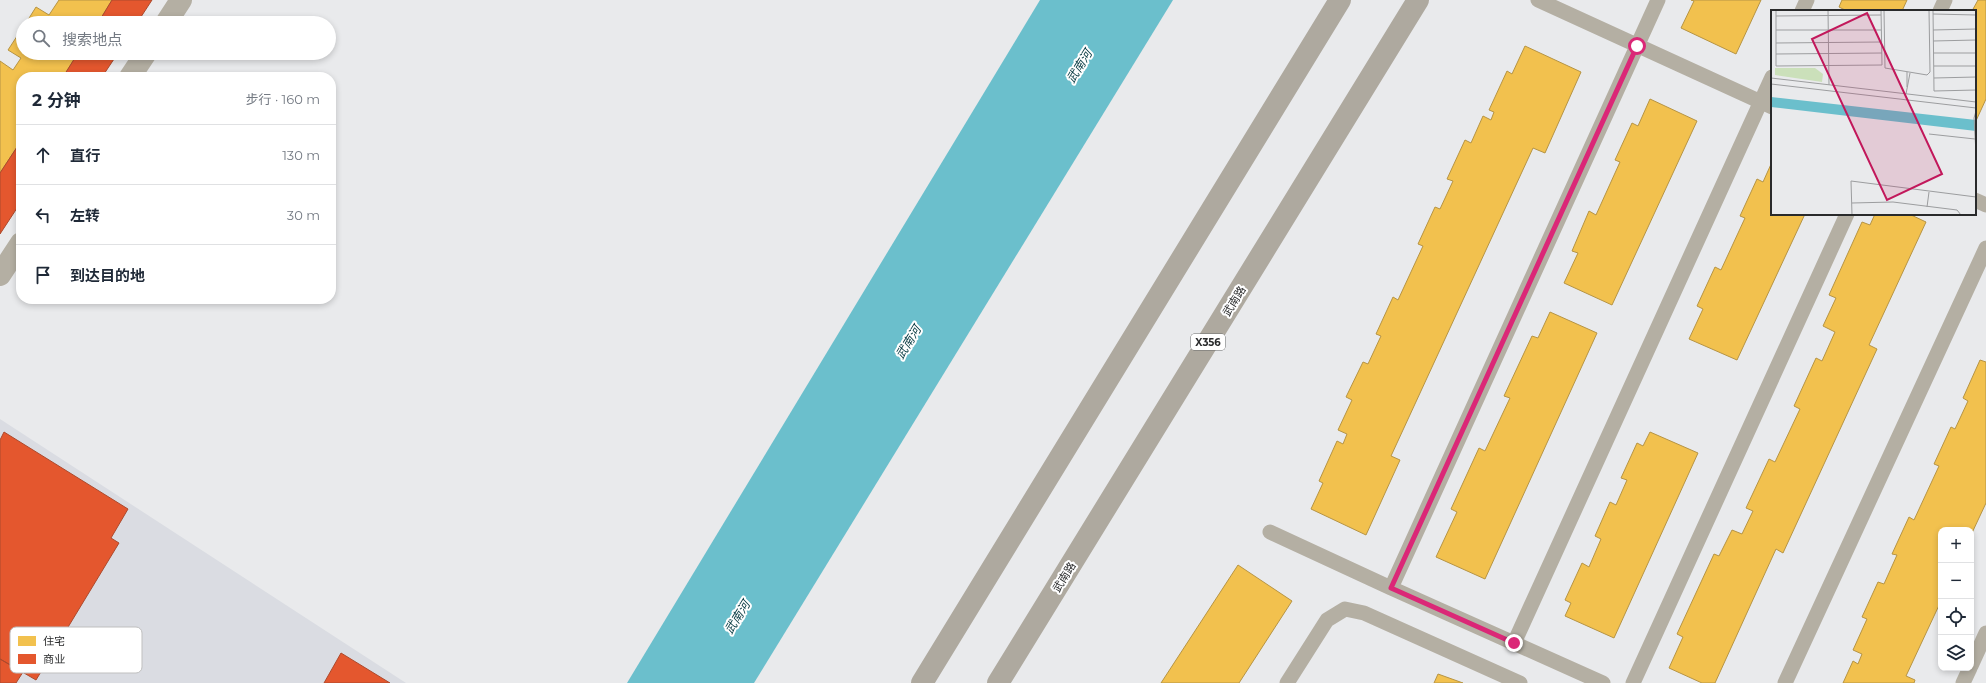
<!DOCTYPE html>
<html lang="zh">
<meta charset="utf-8">
<style>
body{margin:0;font-family:Montserrat,"Noto Sans SC",sans-serif;background:#f6f6f7;color:#1f2937}
.controls{position:absolute;right:12px;bottom:12px;display:grid;overflow:hidden;border-radius:8px;box-shadow:0 2px 6px #0003}
.controls button{width:36px;height:36px;display:grid;place-items:center;padding:0;border:0;border-bottom:1px solid #e0e1e3;background:#fff;color:#1f2937;font:20px sans-serif}
.stop{position:absolute;width:12px;height:12px;margin:-9px;border:3px solid #db2777;border-radius:50%;background:#fff}
.stop.end{background:#db2777;border-color:#fff;box-shadow:0 1px 4px #0008}
.list{margin:0;padding:0;list-style:none}
h2{display:flex;justify-content:space-between;align-items:center;height:52px;margin:0;padding:0 16px;font-size:17px}
h2 small{font-size:13px;font-weight:400;color:#747a83}
.list li{display:grid;grid-template-columns:26px 1fr auto;gap:12px;align-items:center;box-sizing:border-box;height:60px;padding:0 16px;border-top:1px solid #e0e1e3}
.list b{display:block;font-size:15px;white-space:nowrap}
.list em{font-size:13px;font-style:normal;color:#747a83}
.icon{flex:none;width:22px;height:22px;fill:none;stroke:currentColor;stroke-width:2;stroke-linecap:round;stroke-linejoin:round}
.map{position:relative;flex:none;width:1986px;height:683px;overflow:hidden}
.search{position:absolute;background:#fff;box-shadow:0 2px 6px #0003;left:16px;top:16px;width:320px;height:44px;display:flex;align-items:center;gap:10px;box-sizing:border-box;padding:0 14px;border-radius:22px;color:#747a83;font-size:15px}
.panel{position:absolute;background:#fff;box-shadow:0 2px 6px #0003;left:16px;top:72px;width:320px;height:232px;border-radius:16px}
.map>svg:first-child{display:block}
.built{fill:#dadce2}
.water{fill:#6bbfcc}
.homes{fill:#f2c14e;stroke:#b69444}
.shops{fill:#e4572e;stroke:#ac4a2d}
.lines{fill:none;stroke-linecap:round;stroke-linejoin:round}
.service{stroke:#b4afa3;stroke-width:15}
.tertiary{stroke:#b4afa3;stroke-width:22}
.primary{stroke:#aea99f;stroke-width:22}
.route{stroke:#db2777;stroke-width:5}
.labels{text-anchor:middle;dominant-baseline:central;stroke-width:4;stroke-linejoin:round;paint-order:stroke}
.shield{fill:#fff;stroke:#696a6b;stroke-width:1}
.shield-label{font-size:10px;font-weight:bold;fill:#292a2b}
.street-label{font-size:11px;fill:#292a2b;stroke:#fff}
.water-label{font-size:12px;font-style:italic;fill:#00353d;stroke:#fff}
.inset-road{fill:none;stroke:#9c9d9f;stroke-width:1}
.view{fill:#c2185b;fill-opacity:0.15;stroke:#c2185b;stroke-width:2}
.inset-edge{fill:none;stroke:#292a2b;stroke-width:2}
.key{fill:#fff;stroke:#bfbfbf;stroke-width:1}
.key-label{font-size:11px;fill:#292a2b}
</style>
<div class="map">
<svg width="1986" height="683" viewBox="0 0 1986 683">
<rect width="100%" height="100%" fill="#e9eaec"/>
<path class="built" d="M0 419 406 683H0Z"/>
<path class="water" d="M1040 0H1173L754 683H627Z"/>
<path class="homes" d="M59 0H112L98 23H26L36 7 49 15Z
M1691 0H1761L1736 54 1681 28 1694 1Z
M1842 0H1907L1902 11H1845V10L1839 7Z
M1978 0H1986V99L1975 123V11H1972Z
M23 27V53H78L63 77H21V141L0 173V61L13 70 21 58 8 50Z
M1525 46 1581 72 1545 153 1533 148 1391 456 1400 460 1366 535 1311 509 1323 483 1319 481 1337 441 1343 444 1347 434 1338 430 1352 400 1346 397 1363 362 1368 364 1381 336 1376 334 1393 297 1398 300 1423 246 1418 244 1435 207 1440 209 1453 181 1447 179 1465 140 1471 143 1483 116 1491 120 1494 112 1489 110 1507 71 1512 74Z
M1650 99 1697 121 1612 305 1564 283 1578 253 1572 251 1589 211 1596 215 1620 162 1615 160 1632 123 1638 126Z
M1772 162V214H1805L1737 360 1689 339 1703 309 1697 306 1715 267 1721 270 1745 218 1740 216 1757 179 1763 182Z
M1875 214H1909L1926 222 1869 345 1877 349 1783 553 1776 549 1715 683H1702L1669 668 1683 637 1677 634 1714 554 1719 556 1732 530 1742 534 1753 511 1746 508 1769 459 1775 462 1800 409 1794 406 1816 358 1822 361 1835 332 1823 326 1836 298 1829 295 1862 222 1870 225Z
M1550 312 1597 333 1485 579 1436 557 1457 512 1451 509 1479 448 1485 451 1510 398 1504 396 1532 336 1538 338Z
M1980 360 1986 362V503L1971 535V530H1941V601L1906 676 1915 680 1914 683H1843L1853 661 1858 664 1862 654 1853 650 1867 619 1862 617 1878 582 1884 584 1897 555 1892 554 1909 517 1914 520 1939 466 1934 464 1951 427 1955 429 1968 401 1963 398Z
M1650 432 1698 453 1614 638 1565 616 1571 603 1565 600 1582 563 1589 567 1601 539 1595 536 1610 502 1616 505 1627 480 1621 478 1637 443 1643 446Z
M1238 565 1292 601 1239 683H1161Z
M1438 674 1463 683H1434Z"/>
<path class="shops" d="M112 0H152L137 23H98Z
M78 53H118L102 77H63Z
M21 141V202L0 234V173Z
M4 432 128 509 111 538 119 543 36 680 0 659V440Z
M341 653 390 683H324Z
M0 659 23 672 16 683H0Z"/>
<g class="lines">
<path class="service" d="M1538 0 1772 107
M1802 11 1807 0
M1940 11 1945 0
M1975 200 1986 205
M1270 532 1391 588
M1514 643 1772 77
M1971 666 1986 633
M1287 683 1327 620 1345 609 1364 613 1520 683
M1603 683 1391 588 1658 0
M1633 683 1847 214
M1785 683 1986 248
M1963 683 1970 668"/>
<path class="tertiary" d="M166 23 181 0
M130 77 146 53
M0 275 21 243"/>
<path class="primary" d="M922 683 1340 0
M998 683 1418 0"/>
</g>
<g class="lines">
<path class="route" d="M1514 643 1391 588 1637 46"/>
</g>
<g class="labels">
<rect class="shield" x="1191" y="334" width="34" height="16" rx="3"/>
<g class="shield-label">
<text x="1208" y="342">X356</text>
</g>
<g class="street-label">
<text transform="translate(1234 301) rotate(-58)">武南路</text>
<text transform="translate(1064 577) rotate(-58)">武南路</text>
</g>
<g class="water-label">
<text transform="translate(1079 66) rotate(-58)">武南河</text>
<text transform="translate(908 342) rotate(-58)">武南河</text>
<text transform="translate(737 617) rotate(-58)">武南河</text>
</g>
</g>
<g transform="translate(1771 10)">
<rect width="205" height="205" fill="#e9eaec"/>
<path d="M4 58H44L52 64 51 72 4 65Z" fill="#cbe0ba"/>
<path d="M0 87 205 110V121L0 97Z" fill="#6bbfcc"/>
<path class="inset-road" d="M5 0V56L111 55 110 0M57 0 58 75M113 0 114 58 156 65 159 62 158 0M162 0 163 81 205 80M162 4 205 5M5 6 110 5M5 20H110M162 20 205 19M162 31 205 30M5 33 110 32M162 43H205M5 44 111 43M163 56H205M0 68 205 92M163 68 205 67M0 74 205 98M136 77V62M135 84 139 63M205 101 203 108 205 143M158 124 204 129M81 193 122 192 186 200 190 205M156 197 158 182M81 205 80 171 205 187"/>
<path class="view" d="M96 3 171 164 116 190 41 29Z"/>
<rect width="205" height="205" class="inset-edge"/>
</g>
<rect x="10" y="627" width="132" height="46" rx="6" class="key"/>
<rect x="18" y="636" width="18" height="10" fill="#f2c14e"/>
<rect x="18" y="654" width="18" height="10" fill="#e4572e"/>
<g class="key-label">
<text x="43" y="645">住宅</text>
<text x="43" y="663">商业</text>
</g>
</svg>
<div class="controls">
<button>+</button>
<button>−</button>
<button><svg class="icon" aria-label="locate" viewBox="0 0 24 24"><circle cx="12" cy="12" r="6"/><path d="M12 2v4M12 18v4M2 12h4M18 12h4"/></svg></button>
<button><svg class="icon" aria-label="layers" viewBox="0 0 24 24"><path d="M12 4l9 5-9 5-9-5zM3 14l9 5 9-5"/></svg></button>
</div>
<div class="stop" style="left:1637px;top:46px"></div>
<div class="stop end" style="left:1514px;top:643px"></div>
<div class="search"><svg class="icon" aria-label="search" viewBox="0 0 24 24"><circle cx="10" cy="10" r="6"/><path d="M15 15l6 6"/></svg>搜索地点</div>
<section class="panel">
<h2>2 分钟<small>步行 · 160 m</small></h2>
<ul class="list">
<li><svg class="icon" aria-label="ahead" viewBox="0 0 24 24"><path d="M12 20V5M6 11l6-6 6 6"/></svg><div><b>直行</b></div><em>130 m</em></li>
<li><svg class="icon" aria-label="left" viewBox="0 0 24 24"><path d="M17 20v-9H6M10 6l-5 5 5 5"/></svg><div><b>左转</b></div><em>30 m</em></li>
<li><svg class="icon" aria-label="arrive" viewBox="0 0 24 24"><path d="M6 21V4h12l-3 4 3 4H6"/></svg><div><b>到达目的地</b></div></li>
</ul>
</section>
</div>
